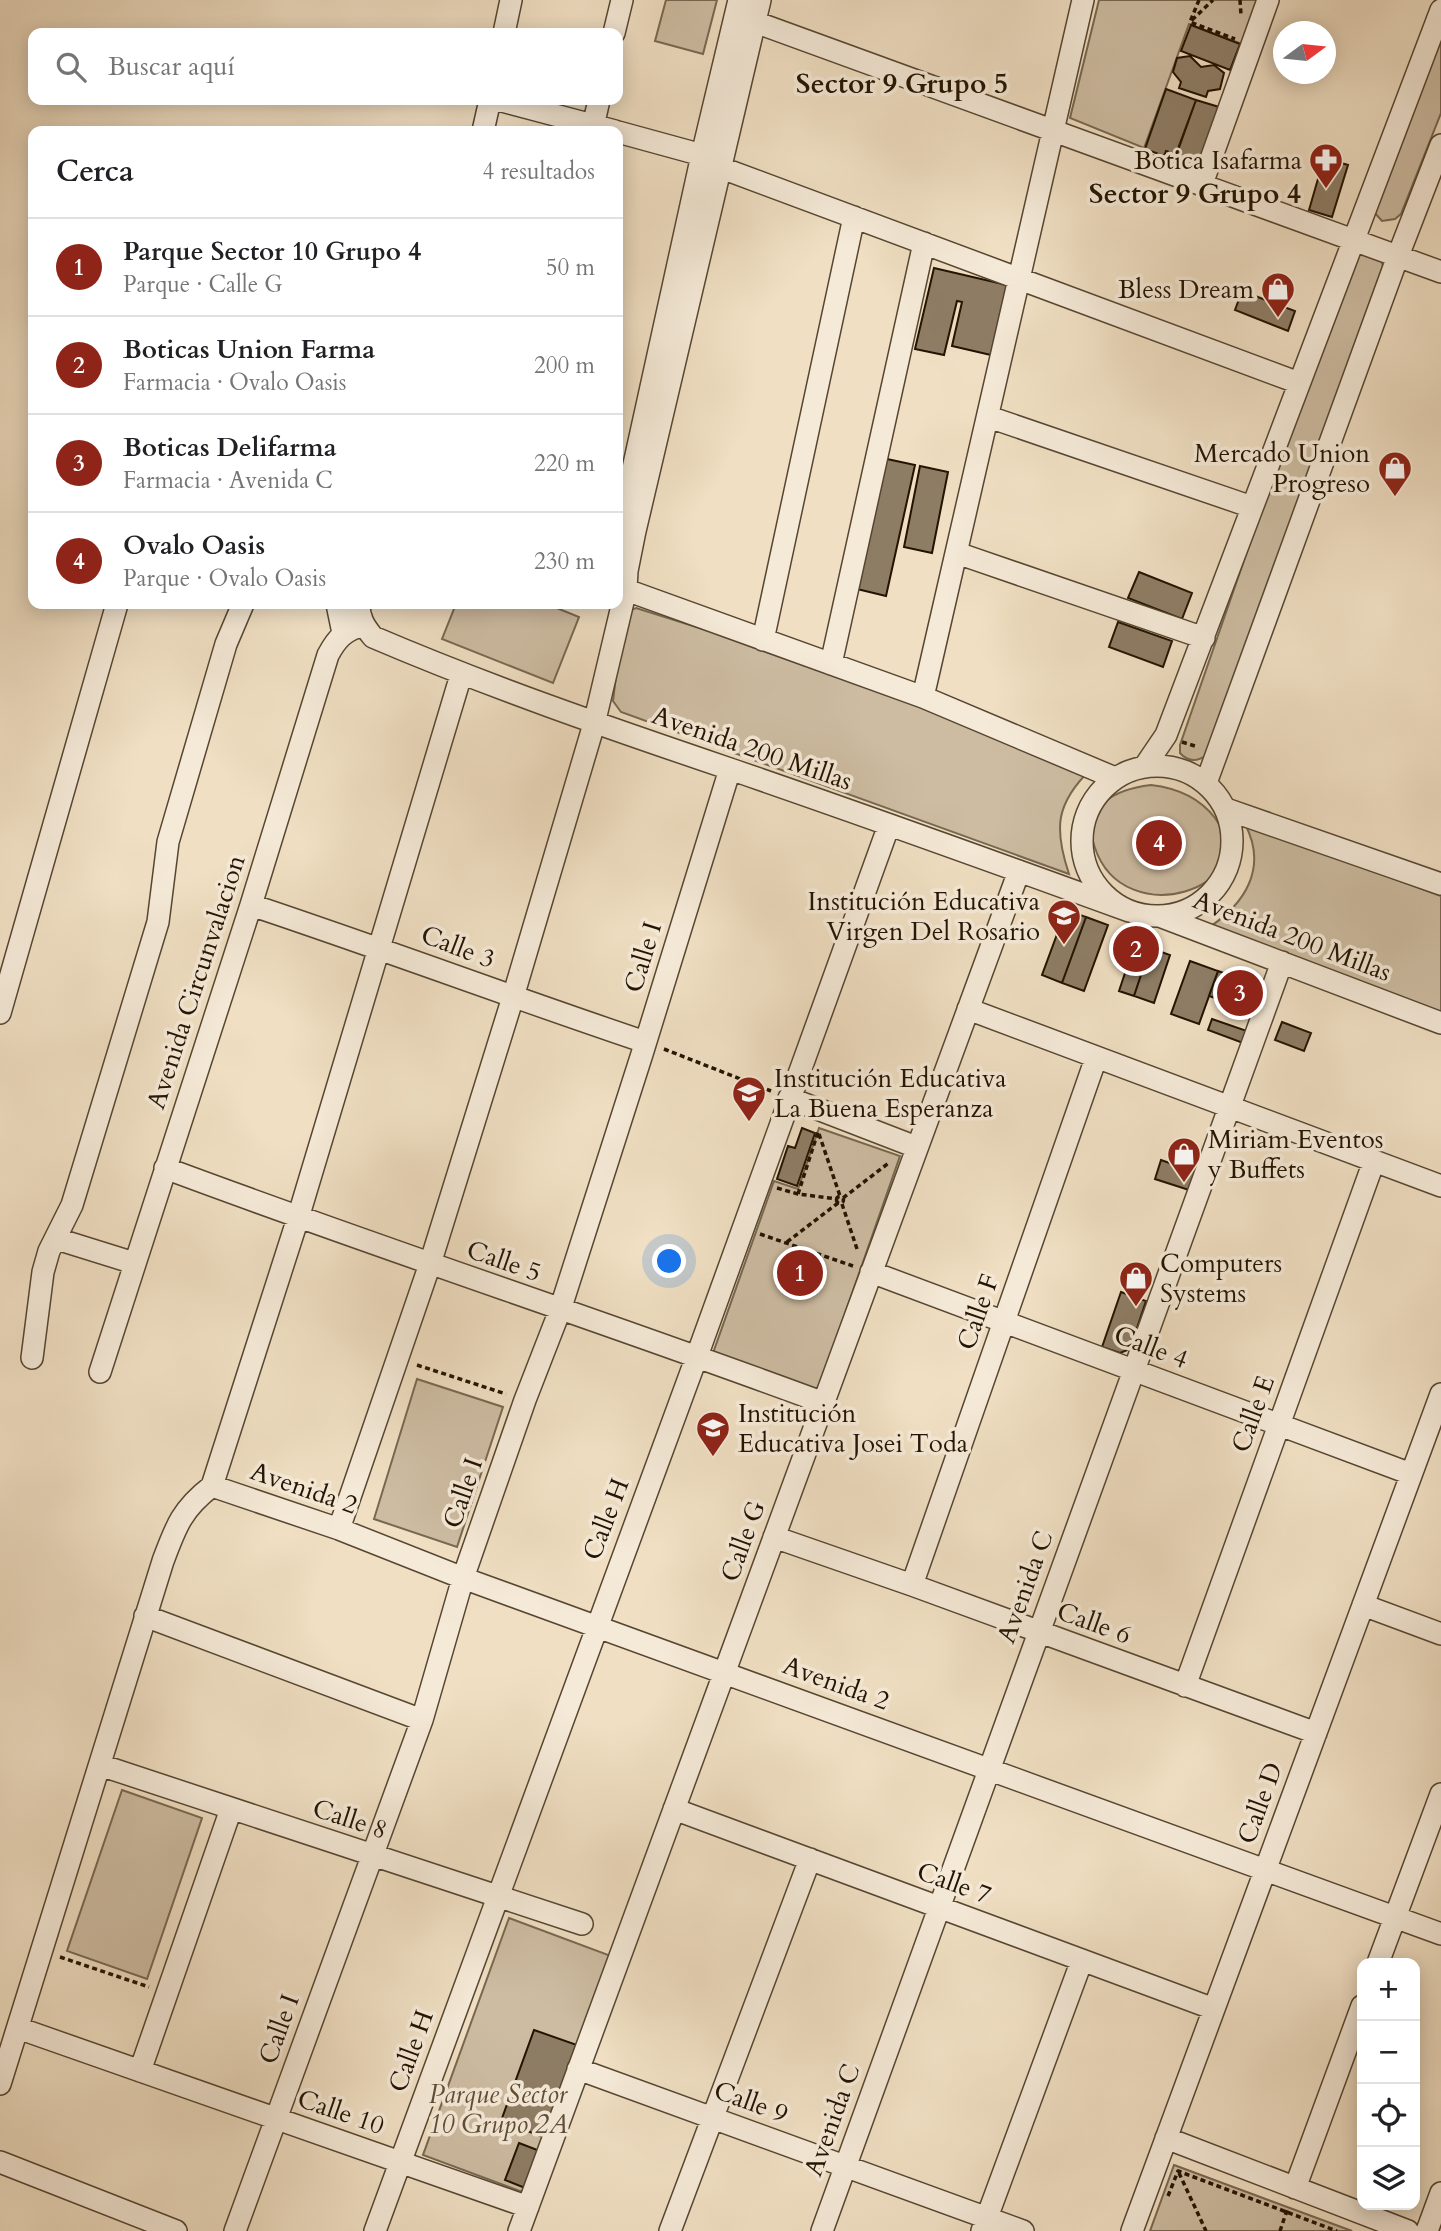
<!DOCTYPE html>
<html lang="es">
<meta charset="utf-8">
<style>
body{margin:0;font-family:Cardo,serif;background:#f2f2f2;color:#202124}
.controls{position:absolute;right:21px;bottom:21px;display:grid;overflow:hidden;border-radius:14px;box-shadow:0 4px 18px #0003}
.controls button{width:63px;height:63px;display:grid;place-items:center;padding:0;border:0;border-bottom:2px solid #e0e0e0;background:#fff;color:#202124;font:35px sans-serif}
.compass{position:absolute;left:1273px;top:21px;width:63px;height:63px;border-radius:50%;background:#fff;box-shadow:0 4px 18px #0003;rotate:75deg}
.you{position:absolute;left:670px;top:1262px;width:24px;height:24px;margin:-18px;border:5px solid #fff;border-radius:50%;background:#1a73e8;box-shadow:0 0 0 10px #1a73e833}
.badge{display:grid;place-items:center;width:46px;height:46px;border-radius:50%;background:#8f2418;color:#fff;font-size:23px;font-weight:700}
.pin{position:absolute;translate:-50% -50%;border:4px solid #fff;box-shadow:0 2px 7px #0006}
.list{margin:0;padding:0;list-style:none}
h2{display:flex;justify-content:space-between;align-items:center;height:91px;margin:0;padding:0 28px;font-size:30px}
h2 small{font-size:23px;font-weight:400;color:#757577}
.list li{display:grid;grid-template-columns:46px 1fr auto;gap:21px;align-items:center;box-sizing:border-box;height:98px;padding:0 28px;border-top:2px solid #e0e0e0}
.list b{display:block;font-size:26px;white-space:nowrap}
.list p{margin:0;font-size:23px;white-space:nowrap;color:#757577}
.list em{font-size:23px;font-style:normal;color:#757577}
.icon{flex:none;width:38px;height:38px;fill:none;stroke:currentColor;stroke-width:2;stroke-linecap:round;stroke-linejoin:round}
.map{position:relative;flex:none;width:1441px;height:2231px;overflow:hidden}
.search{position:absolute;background:#fff;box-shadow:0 4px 18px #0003;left:28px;top:28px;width:595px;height:77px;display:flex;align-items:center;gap:18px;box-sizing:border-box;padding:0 24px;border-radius:14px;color:#757577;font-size:26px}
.panel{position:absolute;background:#fff;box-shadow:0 4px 18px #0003;left:28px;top:126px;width:595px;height:483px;border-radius:14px}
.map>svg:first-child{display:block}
.green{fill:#cdbca2;stroke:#786851;stroke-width:2}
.building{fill:#8e7d65;stroke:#231300;stroke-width:2}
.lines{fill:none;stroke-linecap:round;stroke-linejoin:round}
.minor-casing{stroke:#564631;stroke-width:24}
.path{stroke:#231300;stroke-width:3.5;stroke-dasharray:5 3.5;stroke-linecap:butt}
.minor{stroke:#f5ead8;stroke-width:21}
.labels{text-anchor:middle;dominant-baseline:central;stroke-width:7;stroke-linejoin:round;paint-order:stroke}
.poi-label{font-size:26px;fill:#231300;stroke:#f5ead8;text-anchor:end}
.street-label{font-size:26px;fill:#231300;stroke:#f5ead8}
.park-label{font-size:26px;font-style:italic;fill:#5e4e39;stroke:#f5ead8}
.neighbourhood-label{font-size:28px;font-weight:bold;fill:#231300;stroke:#f5ead8}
</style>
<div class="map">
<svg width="1441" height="2231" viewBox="0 0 1441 2231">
<rect width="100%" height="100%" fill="#f0dfc3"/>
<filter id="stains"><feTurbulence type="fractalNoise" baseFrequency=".00286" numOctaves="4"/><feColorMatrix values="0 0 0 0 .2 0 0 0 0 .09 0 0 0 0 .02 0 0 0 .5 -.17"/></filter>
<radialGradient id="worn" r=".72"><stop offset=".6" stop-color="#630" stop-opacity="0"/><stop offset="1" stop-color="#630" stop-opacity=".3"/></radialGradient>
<path class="green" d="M666 0H717L703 54 655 41Z
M1099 0H1259L1242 44 1189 24 1144 148 1070 118Z
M1441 34V113L1401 214 1395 219 1382 221 1373 211Z
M1360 249 1381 259 1383 266 1207 755C1197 762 1188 762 1180 753V745L1283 448Z
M456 604H547L579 617 553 683 442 639Z
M636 608 744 642 1091 769C1055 804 1054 829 1069 874L621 712 613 701 623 620 631 610Z
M1151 785C1177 788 1199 797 1215 818 1266 888 1124 934 1095 848 1080 806 1116 789 1151 785Z
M1245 824 1441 896V1013L1208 928C1245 904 1268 868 1245 824Z
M819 1128 900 1156 817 1394 712 1356 774 1181 798 1189Z
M417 1379 503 1407 457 1547 374 1519Z
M122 1790 202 1818 147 1979 67 1951Z
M509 1918 611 1956 525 2193 423 2155Z
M1174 2165 1352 2231H1150Z"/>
<path class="building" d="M1191 25 1240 44 1230 70 1181 51Z
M1190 56 1201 67 1214 65 1224 73 1220 89 1208 91 1206 97 1179 88 1181 82 1173 72 1177 58Z
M1166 89 1196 100 1176 154 1166 151 1164 156 1145 149Z
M1196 100 1219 107 1198 165 1176 156Z
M1324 158 1348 165 1332 217 1309 210Z
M934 268 1007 285 991 355 952 346 962 302 957 301 944 355 915 349Z
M1242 291 1295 311 1288 331 1235 310Z
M887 459 915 465 886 596 857 589Z
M920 466 948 472 932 553 904 547Z
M1139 572 1192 593 1182 619 1128 598Z
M1118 622 1172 641 1163 667 1109 647Z
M1066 910 1086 917 1062 983 1042 975Z
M1086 917 1108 925 1084 991 1062 983Z
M1135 943 1150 948 1134 996 1119 991Z
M1150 948 1170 955 1154 1003 1134 996Z
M1190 961 1218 971 1199 1024 1171 1014Z
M1218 971 1238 978 1229 1003 1209 996Z
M1238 978 1251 983 1243 1008 1229 1003Z
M1212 1019 1247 1031 1243 1043 1208 1030Z
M1282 1022 1311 1033 1304 1051 1275 1040Z
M802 1128 815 1133 797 1186 777 1179 788 1146 795 1148Z
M1161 1160 1195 1172 1189 1190 1155 1179Z
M1121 1292 1146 1301 1130 1349 1120 1353 1102 1347Z
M534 2030 577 2045 543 2137 501 2121Z
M519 2143 540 2151 525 2188 505 2180Z"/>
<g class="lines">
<g class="minor-casing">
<path id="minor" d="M735 17 755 22 1441 272
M504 33 511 0
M614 33 622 0
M498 100 615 131
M483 131 490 100
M592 131 599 100
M618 132 702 155
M719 167 1299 383
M1202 184 1268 0
M989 417 1252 507
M618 537 702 155 739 0
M957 553 1204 638
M618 587 923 697 1115 778
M337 604 343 633
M359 604C359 618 364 626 373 637 490 687 609 728 730 769 864 815 997 863 1129 911
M763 640 854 217
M831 664 924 243
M923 697 1083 0
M1082 841a75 75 0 1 1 150 0a75 75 0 1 1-150 0Z
M1145 766 1166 735 1441 10
M1206 783 1398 256 1441 145
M1226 809 1441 884
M251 905C383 949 514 998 645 1042
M1162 917 1441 1023
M968 1009 1441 1186
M0 1013 117 604
M789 1098 916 1147
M165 1168C384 1250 606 1322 824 1403
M57 1239 134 1263
M871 1272 1411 1474
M32 1358 43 1272 49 1251 72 1205 158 922 168 842 226 644 243 604
M100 1372 251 905 328 655C337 638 345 630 364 625
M212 1486 339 1529 463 1578 1441 1934
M339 1529 430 1264 513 997 594 724 626 589 627 571 635 531 760 0
M774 1537 912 1585 1316 1733
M912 1585 1096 1058
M1363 1605 1441 1634
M145 1616 422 1720
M1185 1686 1374 1161
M100 1765 582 1924
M674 1809 1214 2009
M1378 1963 1441 1794
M18 2028 528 2207
M578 2069 1023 2231
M140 2071 231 1809
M0 2084 163 1561C176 1526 182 1509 212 1486L298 1218 461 675
M1166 2138 1408 2231
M0 2162 176 2231
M1295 2188 1362 2006
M235 2231 422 1720 463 1578 525 1400 560 1310 642 1054 730 769
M375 2231 697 1356 889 825
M519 2231C688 1778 851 1324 1019 871
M670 2231 810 1859
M822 2231 1282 962
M982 2231 1082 1960
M1132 2231 1441 1394
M1427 2231 1441 2193"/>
</g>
<path class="path" d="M1199 0 1190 22 1235 39
M1240 0 1241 15
M1192 20 1213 0
M1182 742 1198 747
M664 1049 771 1091
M819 1134 840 1196
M777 1188 798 1194 837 1199
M798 1194 818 1132H820
M836.5 1200a3.5 3.5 0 1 1 7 0a3.5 3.5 0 1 1-7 0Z
M843 1198 890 1162
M842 1204 858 1252
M760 1234 853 1266
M787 1242 838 1203
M417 1365 506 1394
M60 1957 149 1987
M1179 2173 1206 2231
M1168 2196 1178 2171 1337 2231
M1280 2231 1287 2210"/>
<use href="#minor" class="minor"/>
</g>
<defs>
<g id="pharmacy-pin" transform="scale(1.75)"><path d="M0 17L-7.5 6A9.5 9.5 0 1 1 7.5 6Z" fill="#8f2418" stroke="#f5ead8"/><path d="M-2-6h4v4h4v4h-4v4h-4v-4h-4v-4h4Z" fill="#fff"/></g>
<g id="shop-pin" transform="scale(1.75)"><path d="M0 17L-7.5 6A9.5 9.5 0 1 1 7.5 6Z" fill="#8f2418" stroke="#f5ead8"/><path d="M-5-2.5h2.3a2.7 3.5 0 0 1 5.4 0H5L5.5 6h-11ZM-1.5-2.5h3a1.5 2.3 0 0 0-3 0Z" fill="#fff"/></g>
<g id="school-pin" transform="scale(1.75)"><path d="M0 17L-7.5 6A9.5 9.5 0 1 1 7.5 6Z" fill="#8f2418" stroke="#f5ead8"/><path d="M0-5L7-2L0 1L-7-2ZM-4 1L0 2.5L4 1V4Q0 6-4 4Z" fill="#fff"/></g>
</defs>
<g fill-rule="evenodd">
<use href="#pharmacy-pin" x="1326" y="160"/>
<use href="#shop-pin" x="1278" y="289"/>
<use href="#shop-pin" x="1395" y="468"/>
<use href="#school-pin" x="1064" y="916"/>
<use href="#school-pin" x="749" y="1093"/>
<use href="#shop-pin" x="1184" y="1154"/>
<use href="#shop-pin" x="1136" y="1278"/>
<use href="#school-pin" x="713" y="1428"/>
</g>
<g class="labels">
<g class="poi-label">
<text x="1302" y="160">Botica Isafarma</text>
<text x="1254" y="289">Bless Dream</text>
<text x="1370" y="453">Mercado Union<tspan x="1370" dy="30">Progreso</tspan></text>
<text x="1040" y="901">Institución Educativa<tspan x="1040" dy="30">Virgen Del Rosario</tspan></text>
<text x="774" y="1078" text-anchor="start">Institución Educativa<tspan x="774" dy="30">La Buena Esperanza</tspan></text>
<text x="1208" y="1139" text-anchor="start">Miriam Eventos<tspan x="1208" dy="30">y Buffets</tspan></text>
<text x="1160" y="1263" text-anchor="start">Computers<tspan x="1160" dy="30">Systems</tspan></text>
<text x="738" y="1413" text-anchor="start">Institución<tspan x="738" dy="30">Educativa Josei Toda</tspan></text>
</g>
<g class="street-label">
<text transform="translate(752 748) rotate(19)">Avenida 200 Millas</text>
<text transform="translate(1292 936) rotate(21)">Avenida 200 Millas</text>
<text transform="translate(458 947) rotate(21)">Calle 3</text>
<text transform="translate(643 957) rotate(-73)">Calle I</text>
<text transform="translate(196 982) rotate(-72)">Avenida Circunvalacion</text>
<text transform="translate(504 1261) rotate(19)">Calle 5</text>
<text transform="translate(978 1312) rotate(-71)">Calle F</text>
<text transform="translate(1151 1347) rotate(21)">Calle 4</text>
<text transform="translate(1253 1414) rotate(-70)">Calle E</text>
<text transform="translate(304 1488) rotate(19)">Avenida 2</text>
<text transform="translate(463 1493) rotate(-71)">Calle I</text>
<text transform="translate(606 1519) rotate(-69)">Calle H</text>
<text transform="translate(743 1541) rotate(-70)">Calle G</text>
<text transform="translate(1025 1587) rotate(-70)">Avenida C</text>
<text transform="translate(1094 1623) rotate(20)">Calle 6</text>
<text transform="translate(836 1683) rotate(20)">Avenida 2</text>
<text transform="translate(1260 1803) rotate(-70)">Calle D</text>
<text transform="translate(350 1819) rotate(18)">Calle 8</text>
<text transform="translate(954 1883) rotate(20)">Calle 7</text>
<text transform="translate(279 2029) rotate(-70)">Calle I</text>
<text transform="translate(411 2051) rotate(-70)">Calle H</text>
<text transform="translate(751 2102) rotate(20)">Calle 9</text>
<text transform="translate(341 2112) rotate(19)">Calle 10</text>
<text transform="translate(832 2120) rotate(-70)">Avenida C</text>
</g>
<g class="park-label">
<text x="498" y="2094">Parque Sector<tspan x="498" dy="30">10 Grupo 2A</tspan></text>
</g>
<g class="neighbourhood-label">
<text x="902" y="84">Sector 9 Grupo 5</text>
<text x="1195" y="194">Sector 9 Grupo 4</text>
</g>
</g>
<rect width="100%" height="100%" filter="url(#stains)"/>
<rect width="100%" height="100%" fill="url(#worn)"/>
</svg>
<div class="controls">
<button>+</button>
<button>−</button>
<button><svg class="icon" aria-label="locate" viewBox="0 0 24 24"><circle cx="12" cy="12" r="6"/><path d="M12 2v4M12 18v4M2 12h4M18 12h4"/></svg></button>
<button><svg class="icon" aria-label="layers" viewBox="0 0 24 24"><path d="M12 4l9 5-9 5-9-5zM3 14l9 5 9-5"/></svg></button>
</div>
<svg class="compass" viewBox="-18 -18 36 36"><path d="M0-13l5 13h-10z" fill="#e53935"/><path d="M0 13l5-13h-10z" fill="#757577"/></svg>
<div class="you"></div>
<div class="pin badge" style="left:800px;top:1273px">1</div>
<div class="pin badge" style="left:1136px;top:949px">2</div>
<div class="pin badge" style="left:1240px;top:993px">3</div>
<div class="pin badge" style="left:1159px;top:843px">4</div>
<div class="search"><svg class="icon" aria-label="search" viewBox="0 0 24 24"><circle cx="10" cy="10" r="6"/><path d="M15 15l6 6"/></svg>Buscar aquí</div>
<section class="panel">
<h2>Cerca<small>4 resultados</small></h2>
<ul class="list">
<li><span class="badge">1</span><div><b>Parque Sector 10 Grupo 4</b><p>Parque · Calle G</p></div><em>50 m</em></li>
<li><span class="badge">2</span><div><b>Boticas Union Farma</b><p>Farmacia · Ovalo Oasis</p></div><em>200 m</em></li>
<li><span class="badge">3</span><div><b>Boticas Delifarma</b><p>Farmacia · Avenida C</p></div><em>220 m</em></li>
<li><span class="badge">4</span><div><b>Ovalo Oasis</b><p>Parque · Ovalo Oasis</p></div><em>230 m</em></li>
</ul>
</section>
</div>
